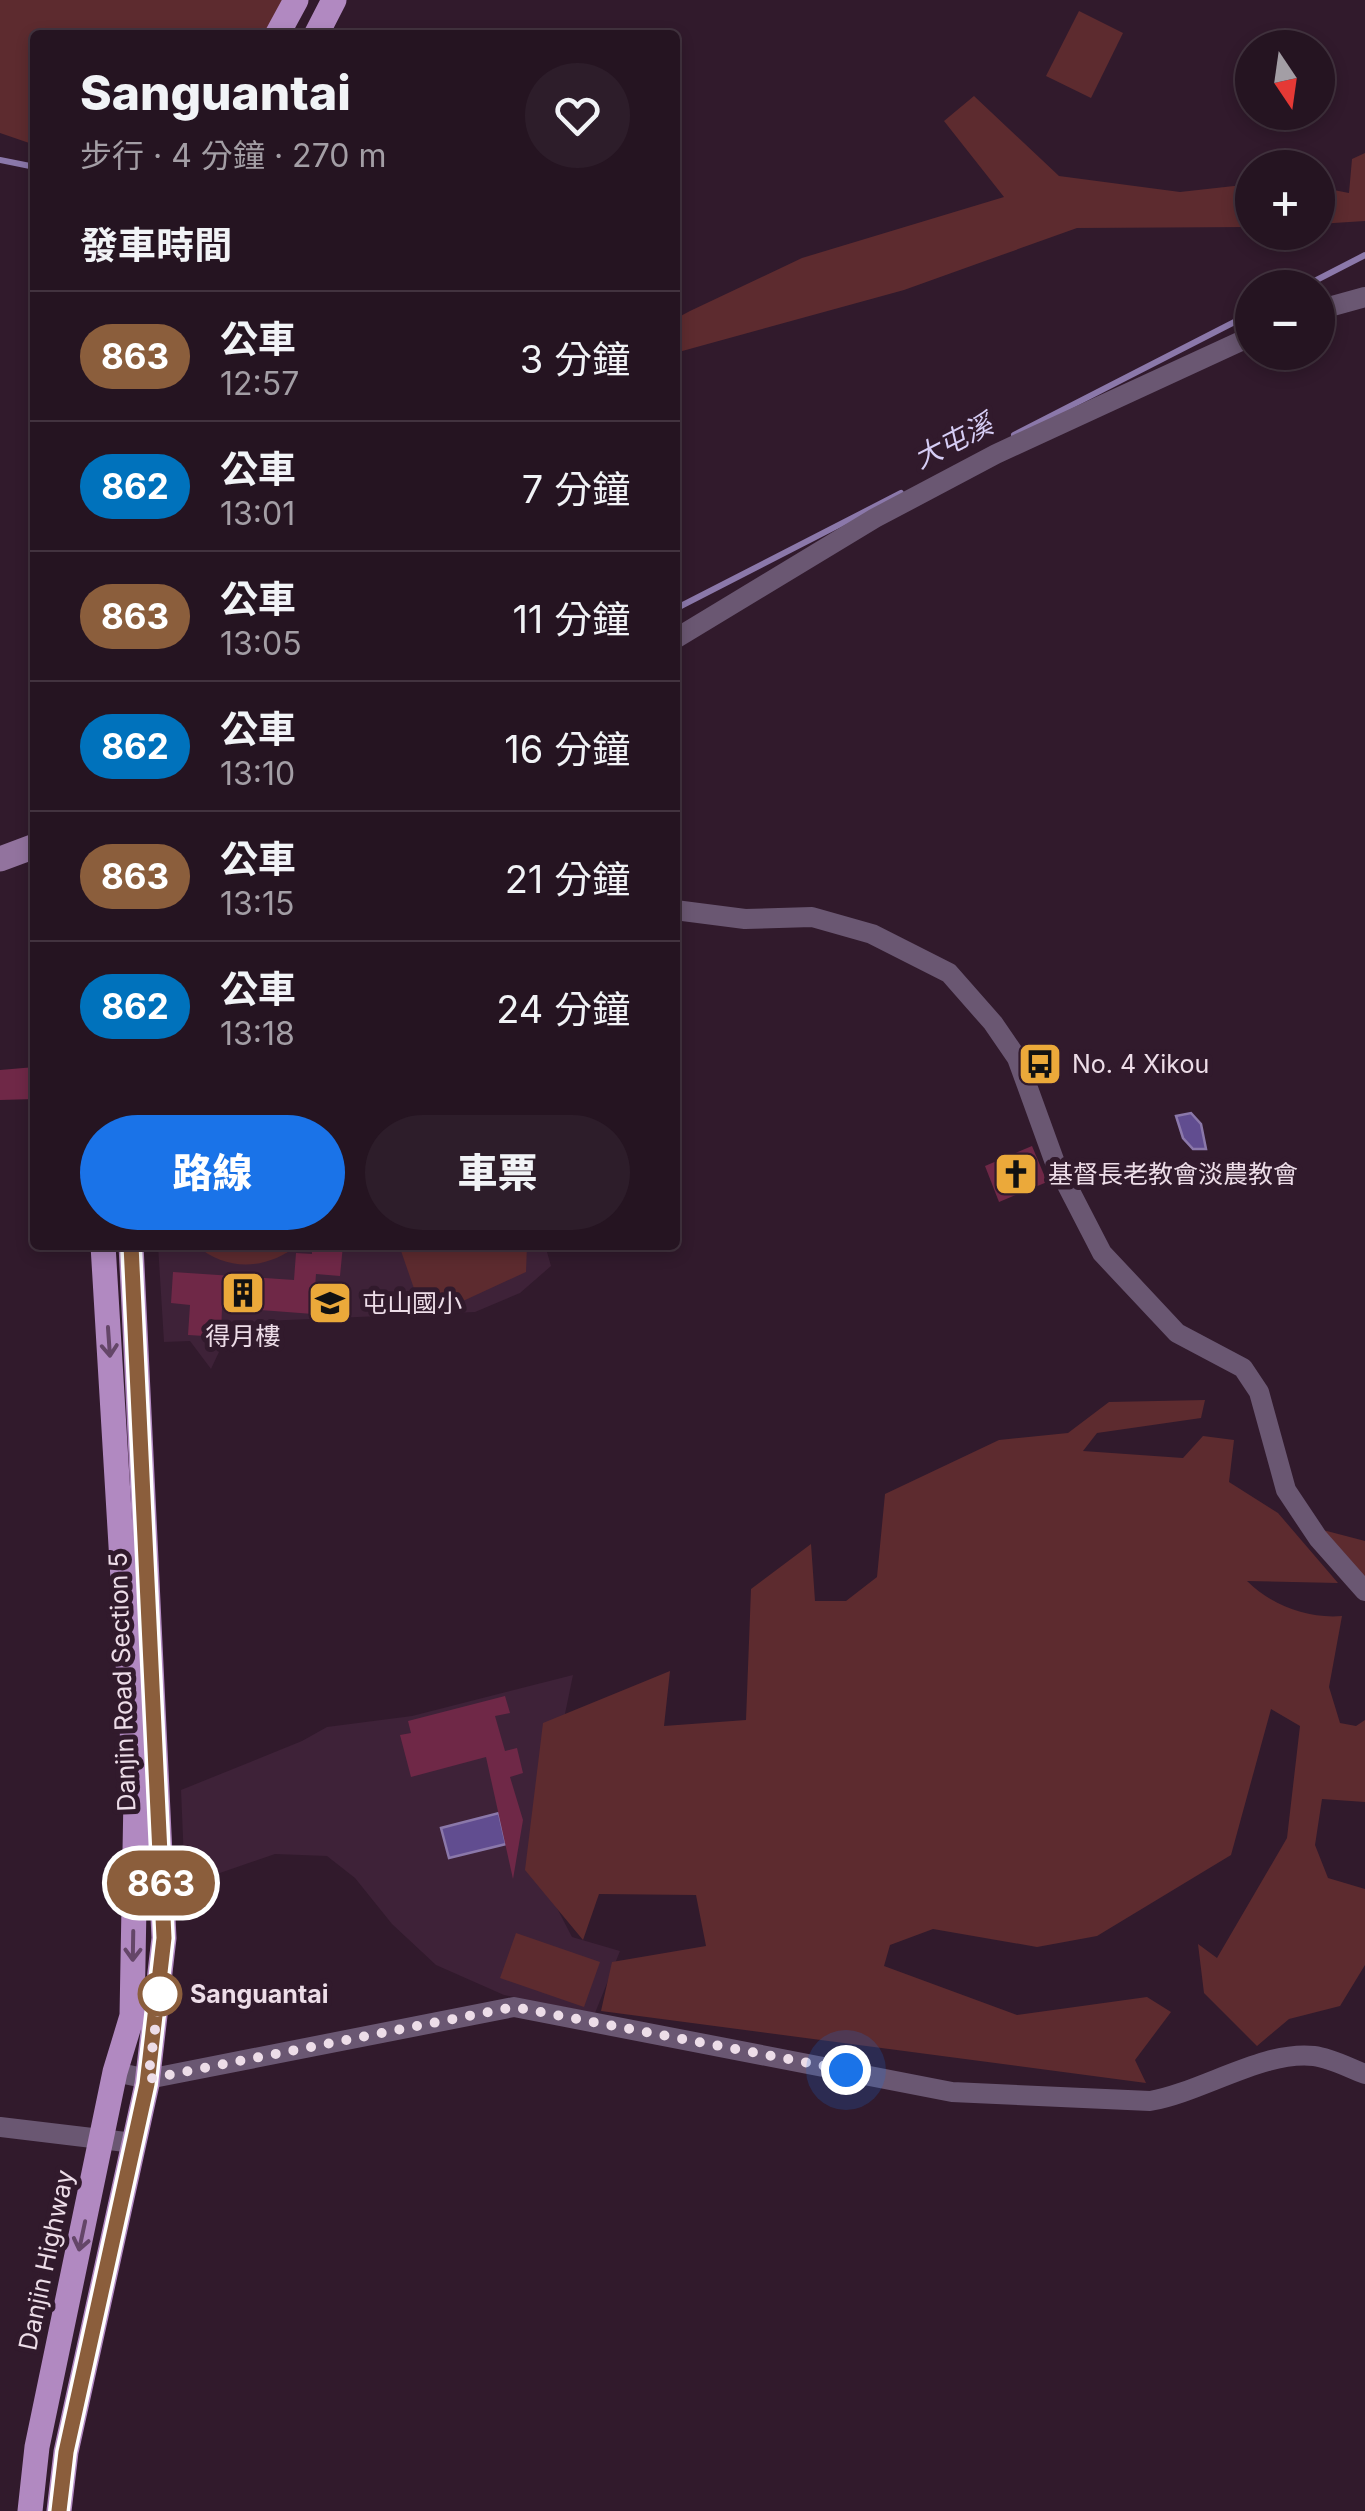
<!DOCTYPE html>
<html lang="zh-TW">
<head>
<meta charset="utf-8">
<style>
  :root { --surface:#251421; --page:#2d1d2a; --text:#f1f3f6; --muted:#a39ea5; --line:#42333f; --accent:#1a73e8 }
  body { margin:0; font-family:Inter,"Noto Sans TC",sans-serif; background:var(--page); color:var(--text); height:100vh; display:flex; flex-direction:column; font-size:38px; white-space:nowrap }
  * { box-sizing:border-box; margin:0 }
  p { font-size:32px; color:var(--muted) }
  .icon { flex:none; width:55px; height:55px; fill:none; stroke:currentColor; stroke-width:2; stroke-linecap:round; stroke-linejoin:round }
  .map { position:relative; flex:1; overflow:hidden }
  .side { position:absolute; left:30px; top:30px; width:650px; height:1220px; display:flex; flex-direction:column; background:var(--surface); border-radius:10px; box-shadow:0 5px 15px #0003,0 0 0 2px var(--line) }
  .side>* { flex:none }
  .badge { padding:0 20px; border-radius:32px; font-size:35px; line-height:65px }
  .needle { width:65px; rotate:167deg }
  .tools { position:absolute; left:1235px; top:30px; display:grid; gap:20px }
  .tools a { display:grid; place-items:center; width:100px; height:100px; border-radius:50%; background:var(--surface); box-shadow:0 5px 15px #0003,0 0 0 2px var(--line); font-size:50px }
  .you { position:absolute; width:50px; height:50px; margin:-25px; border:8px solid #fff; border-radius:50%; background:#1a73e8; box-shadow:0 0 0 15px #1a73e833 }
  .map>.badge { position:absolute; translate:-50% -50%; box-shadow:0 0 0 5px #fff }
  h2 { padding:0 50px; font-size:38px; line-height:90px }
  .round { display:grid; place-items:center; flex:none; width:105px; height:105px; border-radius:52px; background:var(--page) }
  .summary { display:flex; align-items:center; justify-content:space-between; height:170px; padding:0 50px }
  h1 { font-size:48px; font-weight:800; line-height:75px }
  .button { display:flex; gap:20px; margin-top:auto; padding:20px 50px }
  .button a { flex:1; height:115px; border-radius:60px; background:var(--accent); color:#fff; font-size:40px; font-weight:800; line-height:115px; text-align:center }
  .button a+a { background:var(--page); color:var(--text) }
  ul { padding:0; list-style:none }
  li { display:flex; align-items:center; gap:30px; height:130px; padding:0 50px; border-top:2px solid var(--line) }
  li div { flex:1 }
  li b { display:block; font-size:38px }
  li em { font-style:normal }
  li .badge { min-width:110px; font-weight:700; text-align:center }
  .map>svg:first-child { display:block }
  .built { fill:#3e2238 }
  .green { fill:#5d2b2f }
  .water { fill:#614d90; stroke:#8b78aa; stroke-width:2.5 }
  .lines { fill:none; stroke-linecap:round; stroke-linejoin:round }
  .stream { stroke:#8b78aa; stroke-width:6 }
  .building { fill:#6f2847 }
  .street { stroke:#6a5772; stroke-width:20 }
  .secondary { stroke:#92739e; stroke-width:25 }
  .primary { stroke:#b189c1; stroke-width:25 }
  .oneway { stroke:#644668 }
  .line-casing { stroke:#fff; stroke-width:22 }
  .line { stroke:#8b5e3c; stroke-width:15 }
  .walk { stroke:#eddde8; stroke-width:10; stroke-dasharray:0 18 }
  .stop-dot { fill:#fff; stroke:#8b5e3c; stroke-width:5 }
  .labels { text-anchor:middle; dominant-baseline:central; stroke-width:10; stroke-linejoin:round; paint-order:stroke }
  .poi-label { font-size:25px; fill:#eddde8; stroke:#311a2c; text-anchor:start }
  .street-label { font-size:25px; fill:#eddde8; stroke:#311a2c }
  .stop-label { font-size:25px; font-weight:bold; fill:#eddde8; stroke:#311a2c; text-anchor:start }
  .water-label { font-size:28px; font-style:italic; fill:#d6cdf5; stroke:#311a2c }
</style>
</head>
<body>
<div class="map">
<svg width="1365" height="2511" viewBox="0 0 1365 2511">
  <rect width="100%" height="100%" fill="#311a2c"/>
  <g class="built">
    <path d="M158,1245H545L551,1266L520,1293L475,1312L264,1321L226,1337L211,1369L190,1341L164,1342Z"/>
    <path d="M573,1675L534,1864L572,1937L620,1951L595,2013L504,1995L436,1965L392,1924L355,1878L327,1856L275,1854L185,1885L181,1790L302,1741L327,1727L412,1716Z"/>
  </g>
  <g class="green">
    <path d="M0,0H291L276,35H35V145L0,133Z"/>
    <path d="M1079,11L1123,33L1091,98L1046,76Z"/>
    <path d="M974,96L1059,176L1180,192L1252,184V227L1077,228L904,290L675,353V319L690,311L802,258L1004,197L944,121Z"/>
    <path d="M1365,153V221L1318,224V187L1349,193L1352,159Z"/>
    <path d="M196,1245H298C266,1270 227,1272 196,1245Z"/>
    <path d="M399,1245H527L526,1272L463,1301L418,1300Z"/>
    <path d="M1205,1400L1201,1418L1097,1433L1083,1451L1183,1458L1203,1436L1234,1440L1229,1482L1278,1513L1338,1583L1247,1581C1271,1605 1308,1619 1342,1616L1329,1687L1340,1723L1356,1726L1365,1720V1802L1322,1799L1315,1845L1328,1878L1365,1889V1965L1340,2006L1289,2019L1257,2046L1204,1993L1198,1944L1217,1958L1287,1838L1300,1726L1271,1709L1231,1855L1097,1936L1037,1947L933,1929L890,1945L884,1966L1017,2015L1147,1997L1171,2012L1135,2060L1146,2083L601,2011L612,1962L706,1946L696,1895L599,1894L583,1940L525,1870L543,1723L670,1671L664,1726L746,1720L751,1589L811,1544L815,1601H846L877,1577L885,1494L999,1440L1068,1433L1109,1402Z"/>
    <path d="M1323,1530L1365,1541V1577Z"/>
    <path d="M516,1933L600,1962L584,2007L500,1978Z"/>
  </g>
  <g class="water">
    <path d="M1191,1113L1201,1124L1206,1149H1193L1183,1138L1176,1116Z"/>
    <path d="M499,1813L506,1844L449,1858L441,1828Z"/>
  </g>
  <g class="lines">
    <g class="stream">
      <path d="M0,160L35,167"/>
      <path d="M1301,288L1365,255"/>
      <path d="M1014,435L1252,313"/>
      <path d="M35,495L31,509L35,551"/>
      <path d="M675,609L901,493"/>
    </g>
  </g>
  <g class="building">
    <path d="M35,1067V1099L0,1100V1070Z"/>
    <path d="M1032,1146L1047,1182L999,1202L985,1166Z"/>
    <path d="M312,1245H343L340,1276L316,1274L313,1314L222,1307L221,1337L188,1335L190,1305L171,1303L173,1272L294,1280L296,1253L312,1254Z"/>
    <path d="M505,1696L510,1713L495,1716L505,1751L517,1748L523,1773L510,1777L523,1820L513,1879L486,1757L411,1777L400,1735L411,1733L408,1721Z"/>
  </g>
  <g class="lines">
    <g class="street">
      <path d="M1318,310L1365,297"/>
      <path d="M675,639L875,518L996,454L1252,336"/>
      <path d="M675,910L745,919L812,917L872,934L949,973L993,1023L1017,1058L1054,1160L1102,1253L1177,1333L1243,1368L1259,1392L1286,1490L1318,1538L1365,1591"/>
      <path d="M115,2072L148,2079L514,2007L952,2092L1150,2101C1202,2092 1264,2050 1314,2056C1331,2058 1349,2068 1365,2074"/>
      <path d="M0,2127L134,2143"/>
    </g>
    <path class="secondary" d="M0,859L35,846"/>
    <g class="primary">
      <path d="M277,35L296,0"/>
      <path d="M316,35L334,0"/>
      <path d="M30,2511L37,2447L115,2072L132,2016L136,1796L103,1245"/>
      <path d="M59,2511L66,2452L147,2084L164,1938L131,1245"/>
    </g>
  </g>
  <defs><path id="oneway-shaft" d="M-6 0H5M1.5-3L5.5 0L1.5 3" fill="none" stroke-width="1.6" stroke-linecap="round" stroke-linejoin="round" transform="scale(2.5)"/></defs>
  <g class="oneway">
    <use href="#oneway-shaft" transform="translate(109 1342) rotate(86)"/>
    <use href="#oneway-shaft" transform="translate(133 1946) rotate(91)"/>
    <use href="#oneway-shaft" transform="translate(82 2236) rotate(102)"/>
  </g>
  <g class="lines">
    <defs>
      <path id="line" d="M59,2511L66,2452L147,2084L164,1938L131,1245"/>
    </defs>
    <use href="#line" class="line-casing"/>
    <use href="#line" class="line"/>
    <path class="walk" d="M160,1994L148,2079L514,2007L846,2070"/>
  </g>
  <defs>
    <symbol id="bus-square" viewBox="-11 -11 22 22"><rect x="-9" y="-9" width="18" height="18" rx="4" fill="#eba93a" stroke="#311a2c"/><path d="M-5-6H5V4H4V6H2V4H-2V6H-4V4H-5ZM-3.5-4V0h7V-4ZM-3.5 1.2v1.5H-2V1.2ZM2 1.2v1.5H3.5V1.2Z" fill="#111"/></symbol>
    <symbol id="church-square" viewBox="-11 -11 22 22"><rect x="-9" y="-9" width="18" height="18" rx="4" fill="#eba93a" stroke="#311a2c"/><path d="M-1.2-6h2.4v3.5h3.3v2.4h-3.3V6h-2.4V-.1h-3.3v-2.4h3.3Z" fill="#111"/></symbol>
    <symbol id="building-square" viewBox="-11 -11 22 22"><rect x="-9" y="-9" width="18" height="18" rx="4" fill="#eba93a" stroke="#311a2c"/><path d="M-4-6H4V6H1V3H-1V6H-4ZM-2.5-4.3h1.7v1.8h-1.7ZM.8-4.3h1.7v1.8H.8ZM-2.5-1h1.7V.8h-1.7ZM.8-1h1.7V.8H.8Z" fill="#111"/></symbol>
    <symbol id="school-square" viewBox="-11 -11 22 22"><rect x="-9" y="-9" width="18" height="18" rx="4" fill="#eba93a" stroke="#311a2c"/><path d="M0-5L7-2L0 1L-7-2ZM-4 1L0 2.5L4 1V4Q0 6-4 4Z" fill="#111"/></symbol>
  </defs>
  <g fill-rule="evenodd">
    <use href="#bus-square" x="1015" y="1039" width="50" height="50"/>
    <use href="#church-square" x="991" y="1149" width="50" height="50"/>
    <use href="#building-square" x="218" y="1268" width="50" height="50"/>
    <use href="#school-square" x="305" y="1278" width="50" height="50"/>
  </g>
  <circle class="stop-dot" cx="160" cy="1994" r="20"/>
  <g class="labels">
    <g class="poi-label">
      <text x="1072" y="1064">No. 4 Xikou</text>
      <text x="1048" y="1174">基督長老教會淡農教會</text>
      <text x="362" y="1303">屯山國小</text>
      <text x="243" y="1336" text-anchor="middle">得月樓</text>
    </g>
    <g class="street-label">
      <text transform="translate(122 1682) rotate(-92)">Danjin Road Section 5</text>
      <text transform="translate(46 2260) rotate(-78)">Danjin Highway</text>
    </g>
    <g class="stop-label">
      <text x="190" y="1994">Sanguantai</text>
    </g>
    <g class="water-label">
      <text transform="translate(953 441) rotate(-27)">大屯溪</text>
    </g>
  </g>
</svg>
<div class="tools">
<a><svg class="needle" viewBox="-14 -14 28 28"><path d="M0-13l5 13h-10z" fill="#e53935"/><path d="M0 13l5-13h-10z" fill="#a39ea5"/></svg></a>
<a>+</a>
<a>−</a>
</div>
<div class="you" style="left:846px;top:2070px"></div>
<b class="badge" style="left:161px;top:1883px;background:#8b5e3c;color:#fff">863</b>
<section class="side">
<div class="summary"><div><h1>Sanguantai</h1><p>步行 · 4 分鐘 · 270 m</p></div><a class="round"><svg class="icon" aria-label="heart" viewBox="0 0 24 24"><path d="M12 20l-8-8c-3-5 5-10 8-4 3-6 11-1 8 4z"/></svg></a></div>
<h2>發車時間</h2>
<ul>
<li><span class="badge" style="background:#8b5e3c;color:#fff">863</span><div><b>公車</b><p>12:57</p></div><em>3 分鐘</em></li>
<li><span class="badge" style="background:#0072bc;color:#fff">862</span><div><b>公車</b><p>13:01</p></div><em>7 分鐘</em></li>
<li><span class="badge" style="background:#8b5e3c;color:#fff">863</span><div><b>公車</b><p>13:05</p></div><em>11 分鐘</em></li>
<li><span class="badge" style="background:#0072bc;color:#fff">862</span><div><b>公車</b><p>13:10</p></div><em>16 分鐘</em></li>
<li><span class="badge" style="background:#8b5e3c;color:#fff">863</span><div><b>公車</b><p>13:15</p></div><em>21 分鐘</em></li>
<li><span class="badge" style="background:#0072bc;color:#fff">862</span><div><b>公車</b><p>13:18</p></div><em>24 分鐘</em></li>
</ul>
<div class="button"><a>路線</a><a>車票</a></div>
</section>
</div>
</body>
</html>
